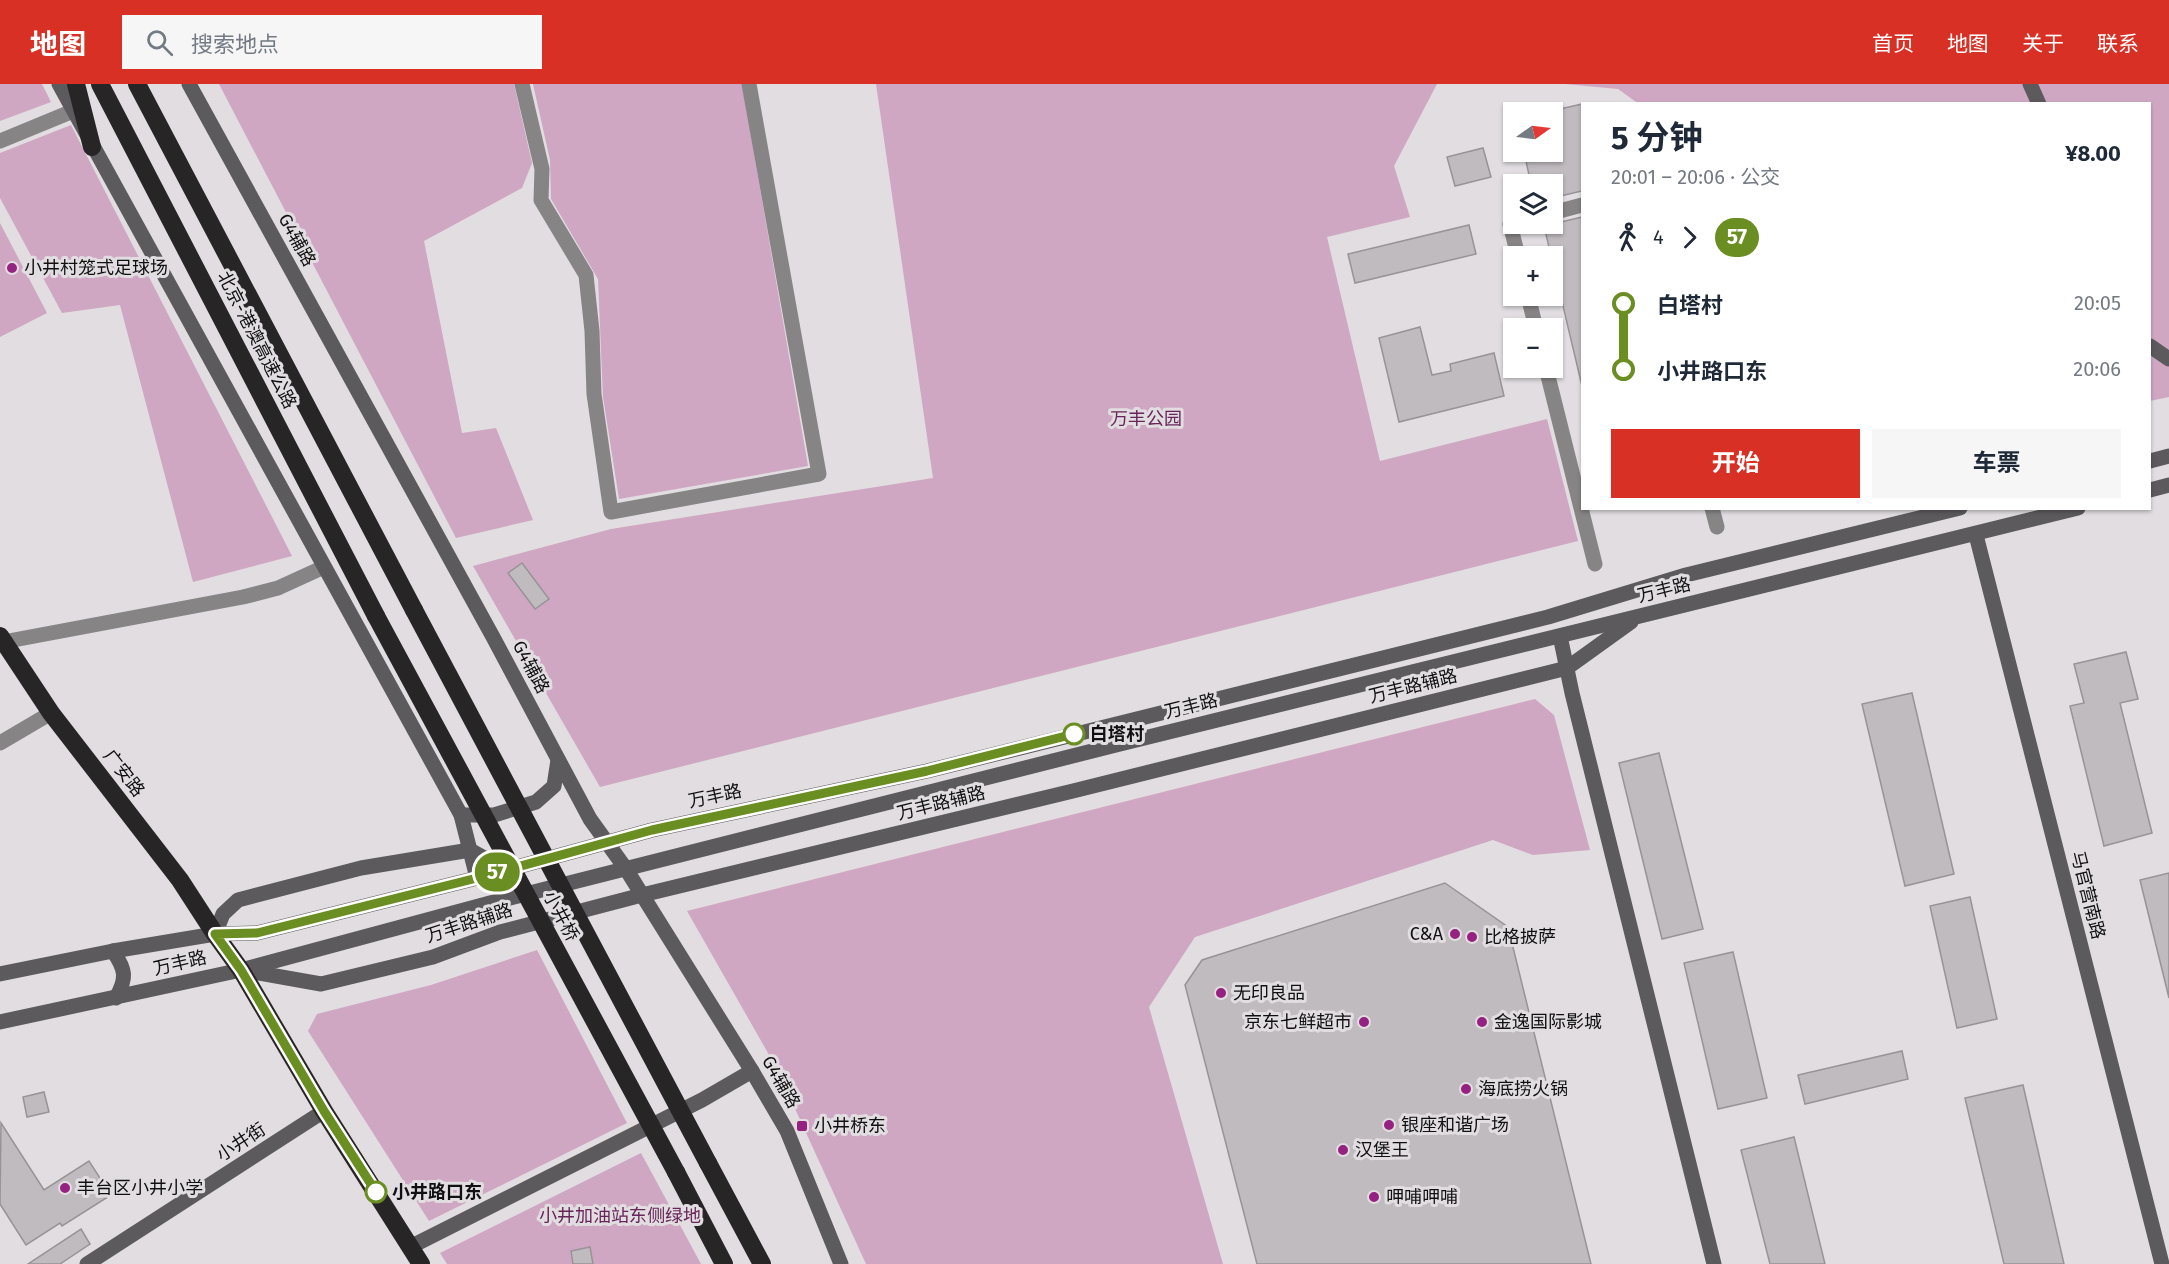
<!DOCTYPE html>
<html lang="zh">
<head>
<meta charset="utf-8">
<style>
  :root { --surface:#fff; --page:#f6f6f7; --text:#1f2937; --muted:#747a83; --accent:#d93025 }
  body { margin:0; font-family:"Fira Sans","Noto Sans SC",sans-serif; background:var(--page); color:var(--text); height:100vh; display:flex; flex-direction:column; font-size:22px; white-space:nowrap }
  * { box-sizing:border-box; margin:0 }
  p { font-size:20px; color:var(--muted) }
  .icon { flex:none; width:33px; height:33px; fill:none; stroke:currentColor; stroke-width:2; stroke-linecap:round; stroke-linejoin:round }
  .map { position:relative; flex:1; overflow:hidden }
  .details { position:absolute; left:1581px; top:18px; width:570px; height:408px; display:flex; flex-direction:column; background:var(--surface); border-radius:0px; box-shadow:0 2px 4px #0004 }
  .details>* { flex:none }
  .badge { padding:0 12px; border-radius:20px; font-size:21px; line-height:39px }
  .needle { width:39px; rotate:76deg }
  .fabs { position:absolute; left:1503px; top:18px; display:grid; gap:12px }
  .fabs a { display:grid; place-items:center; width:60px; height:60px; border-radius:0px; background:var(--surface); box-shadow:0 2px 4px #0004; font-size:30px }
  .map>.badge { position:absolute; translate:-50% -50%; box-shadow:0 0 0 3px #fff }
  .legs { display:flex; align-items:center; gap:9px; height:66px; padding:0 30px; font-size:20px }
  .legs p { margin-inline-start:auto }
  .overview { display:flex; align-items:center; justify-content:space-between; height:102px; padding:0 30px }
  h1 { font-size:33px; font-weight:700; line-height:45px }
  .action { display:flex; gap:12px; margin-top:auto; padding:12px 30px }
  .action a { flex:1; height:69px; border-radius:0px; background:var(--accent); color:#fff; font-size:24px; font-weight:700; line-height:69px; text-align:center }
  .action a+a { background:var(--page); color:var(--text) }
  ul { padding:0 30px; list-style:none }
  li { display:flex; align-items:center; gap:21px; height:66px; font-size:22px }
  li i { display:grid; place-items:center; width:9px; height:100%; margin:0 8px; background:currentColor }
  li i::after { content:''; width:15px; height:15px; margin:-8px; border:4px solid; border-radius:50%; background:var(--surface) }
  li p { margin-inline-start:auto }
  li:first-child i { background:linear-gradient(#0000 50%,currentColor 0) }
  li:last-child i { background:linear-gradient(currentColor 50%,#0000 0) }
  header { display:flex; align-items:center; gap:36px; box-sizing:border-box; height:84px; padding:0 30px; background:var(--accent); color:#fff }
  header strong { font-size:28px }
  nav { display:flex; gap:33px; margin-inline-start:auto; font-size:21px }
  .search { width:420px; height:54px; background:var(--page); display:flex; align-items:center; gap:15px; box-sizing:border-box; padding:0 21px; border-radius:0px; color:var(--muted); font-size:22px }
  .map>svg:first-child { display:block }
  .green { fill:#cfa7c3 }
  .building { fill:#c0bbbe; stroke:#979396; stroke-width:1.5 }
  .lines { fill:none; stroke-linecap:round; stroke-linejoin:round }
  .street { stroke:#868485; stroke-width:15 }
  .secondary { stroke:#5c5a5c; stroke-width:15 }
  .highway { stroke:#282527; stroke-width:18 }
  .highway-bridge { stroke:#282527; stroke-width:18 }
  .line-1-casing { stroke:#fff; stroke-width:14 }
  .line-1 { stroke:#6b8e23; stroke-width:9 }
  .poi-dot { fill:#952280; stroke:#e1dde0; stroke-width:2 }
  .stop-1-dot { fill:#fff; stroke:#6b8e23; stroke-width:3 }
  .labels { text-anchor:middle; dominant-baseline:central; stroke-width:6; stroke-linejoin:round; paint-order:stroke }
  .street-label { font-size:18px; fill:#111011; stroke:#e1dde0 }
  .poi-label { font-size:18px; fill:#111011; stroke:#e1dde0; text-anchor:start }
  .park-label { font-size:18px; fill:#672559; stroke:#e1dde0 }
  .stop-label { font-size:18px; font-weight:bold; fill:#111011; stroke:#e1dde0; text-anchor:start }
</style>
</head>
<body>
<header>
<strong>地图</strong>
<div class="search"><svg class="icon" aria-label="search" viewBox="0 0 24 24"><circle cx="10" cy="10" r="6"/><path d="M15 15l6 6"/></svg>搜索地点</div>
<nav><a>首页</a><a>地图</a><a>关于</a><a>联系</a></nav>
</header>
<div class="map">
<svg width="2169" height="1180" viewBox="0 0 2169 1180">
  <rect width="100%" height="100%" fill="#e1dde0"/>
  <g class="green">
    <path d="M0,0H42L51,18L0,37Z"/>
    <path d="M219,0H514L532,79L522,104L424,157L462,349L496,344L533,436L456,454Z"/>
    <path d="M533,0H742L808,382L619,415L603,313L598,195L551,115L550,76Z"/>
    <path d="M876,0H1437L1394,82L1410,133L1327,153L1380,377L1547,335L1578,457L600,703L473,482L611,445L933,394Z"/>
    <path d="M1565,0H2169V313L2150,317V20H1639L1618,5Z"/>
    <path d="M71,41L292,472L193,498L120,221L62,229L0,114V69Z"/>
    <path d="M0,139L47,229L0,253Z"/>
    <path d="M1535,615L1554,631L1590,766L1533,771L1493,756L1195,853L1149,923L1223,1180H866L776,983L687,827Z"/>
    <path d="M537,866L627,1039L429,1137L308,947L317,930L431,901Z"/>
    <path d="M641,1069L701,1180H447L440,1169Z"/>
  </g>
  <g class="building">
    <path d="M1582,20V107L1552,114V100H1531L1524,68H1552V28H1547Z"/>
    <path d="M1483,64L1491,93L1455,102L1447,73Z"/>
    <path d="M1582,133V302L1544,142Z"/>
    <path d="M1469,141L1476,170L1355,199L1348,170Z"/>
    <path d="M1420,243L1432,291L1451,287L1450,280L1494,269L1504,312L1399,338L1379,254Z"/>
    <path d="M522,479L549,515L535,525L508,489Z"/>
    <path d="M2126,568L2138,615L2120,619L2152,749L2104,762L2070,622L2084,619L2074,580Z"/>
    <path d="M1912,609L1954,790L1905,802L1862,620Z"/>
    <path d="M1659,669L1703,845L1662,855L1619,679Z"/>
    <path d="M2169,789V914L2140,796Z"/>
    <path d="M1445,799L1508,843L1591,1180H1257L1185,901L1202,876Z"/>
    <path d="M1970,813L1997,935L1957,944L1930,822Z"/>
    <path d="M1733,868L1767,1014L1718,1025L1684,879Z"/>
    <path d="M1902,967L1908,995L1805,1020L1798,991Z"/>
    <path d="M2023,1001L2064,1180H2004L1965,1014Z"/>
    <path d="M44,1008L49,1028L27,1033L23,1013Z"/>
    <path d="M1,1039L44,1106L89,1077L111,1111L62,1142L60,1139L26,1161L0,1120Z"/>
    <path d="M1794,1053L1825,1180H1770L1741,1066Z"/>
    <path d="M81,1145L90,1160L60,1180H28Z"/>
    <path d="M590,1163L593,1180H573L571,1167Z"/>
  </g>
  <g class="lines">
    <g class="street">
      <path d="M522,0L542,85L541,116L586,191L592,247L594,310L611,428L819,390L749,0"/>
      <path d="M0,57L73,27"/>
      <path d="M1552,129L1582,121"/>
      <path d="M1514,139L1510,140L1518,172"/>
      <path d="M1528,212L1536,244"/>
      <path d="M1546,284L1595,480"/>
      <path d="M1712,424L1717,443"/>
      <path d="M3,558L243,513L278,504L324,483"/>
      <path d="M0,659L51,629"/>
    </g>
    <g class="secondary">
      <path d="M59,0L461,731L477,794"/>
      <path d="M189,0L493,553L590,735L626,785L752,987L787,1047L841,1180"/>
      <path d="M2030,0L2039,20"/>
      <path d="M2150,262L2169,275"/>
      <path d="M2150,377L2169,372"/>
      <path d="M2150,406L2169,401"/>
      <path d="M1976,451L2162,1180"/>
      <path d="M1560,552L1572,609L1714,1180"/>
      <path d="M461,731H494L536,718L554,702L558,676"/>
      <path d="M215,850L223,830L238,816L361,784L470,766L506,786"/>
      <path d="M113,867C126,886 127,894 116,914"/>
      <path d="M247,887L321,900L433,873L500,848L642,811L1073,707L1567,584L1631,538"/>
      <path d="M0,890L113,867L215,850L257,849L477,794L652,746L927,687L1548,533L1686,491L1960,424"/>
      <path d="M0,938L241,886L490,819L1116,661L2078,424"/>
      <path d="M410,1163L702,1016L752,987"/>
      <path d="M87,1180L324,1027"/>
    </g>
    <g class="highway">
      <path d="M76,0L92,63"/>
      <path d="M100,0L376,532"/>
      <path d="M137,0L414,526"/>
      <path d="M0,552L51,629L180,796L215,850L241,886L324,1027L421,1180"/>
      <path d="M708,1079L762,1180"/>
      <path d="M676,1088L724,1180"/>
    </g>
    <g class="highway-bridge">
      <path d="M414,526L708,1079"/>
      <path d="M376,532L676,1088"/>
    </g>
  </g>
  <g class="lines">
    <defs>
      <path id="line-1" d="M376,1108L324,1027L241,886L215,850L257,849L477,794L652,746L927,687L1074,650"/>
    </defs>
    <use href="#line-1" class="line-1-casing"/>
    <use href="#line-1" class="line-1"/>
  </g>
  <g class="poi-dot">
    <circle cx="12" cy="184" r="6"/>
    <circle cx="1455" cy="850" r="6"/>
    <circle cx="1472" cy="853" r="6"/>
    <circle cx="1221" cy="909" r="6"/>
    <circle cx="1364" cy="938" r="6"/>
    <circle cx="1482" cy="938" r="6"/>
    <circle cx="1466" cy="1005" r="6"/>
    <circle cx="1389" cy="1041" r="6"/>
    <rect x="796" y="1036" width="12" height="12" rx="3"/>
    <circle cx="1343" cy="1066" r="6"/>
    <circle cx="65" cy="1104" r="6"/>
    <circle cx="1374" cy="1113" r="6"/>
  </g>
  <g class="stop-1-dot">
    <circle cx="1074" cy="650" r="10"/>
    <circle cx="376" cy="1108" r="10"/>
  </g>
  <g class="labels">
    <g class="street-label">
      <text transform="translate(297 156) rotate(61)">G4辅路</text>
      <text transform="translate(257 256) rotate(63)">北京-港澳高速公路</text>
      <text transform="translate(1664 506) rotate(-14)">万丰路</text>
      <text transform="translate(531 583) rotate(62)">G4辅路</text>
      <text transform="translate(1413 602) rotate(-14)">万丰路辅路</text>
      <text transform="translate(1191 622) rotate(-14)">万丰路</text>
      <text transform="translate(124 689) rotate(52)">广安路</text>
      <text transform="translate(715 712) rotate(-12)">万丰路</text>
      <text transform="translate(941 719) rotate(-14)">万丰路辅路</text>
      <text transform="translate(2088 811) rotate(76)">马官营南路</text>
      <text transform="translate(561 832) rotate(62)">小井桥</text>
      <text transform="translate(469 839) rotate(-18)">万丰路辅路</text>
      <text transform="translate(180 879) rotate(-13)">万丰路</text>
      <text transform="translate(781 998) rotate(60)">G4辅路</text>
      <text transform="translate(241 1058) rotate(-33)">小井街</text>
    </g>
    <g class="poi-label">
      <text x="24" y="184">小井村笼式足球场</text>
      <text x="1443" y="850" text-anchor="end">C&amp;A</text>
      <text x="1484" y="853">比格披萨</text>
      <text x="1233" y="909">无印良品</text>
      <text x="1352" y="938" text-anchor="end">京东七鲜超市</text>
      <text x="1494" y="938">金逸国际影城</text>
      <text x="1478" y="1005">海底捞火锅</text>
      <text x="1401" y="1041">银座和谐广场</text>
      <text x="814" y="1042">小井桥东</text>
      <text x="1355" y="1066">汉堡王</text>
      <text x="77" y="1104">丰台区小井小学</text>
      <text x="1386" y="1113">呷哺呷哺</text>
    </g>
    <g class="park-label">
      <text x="1146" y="335">万丰公园</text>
      <text x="620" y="1132">小井加油站东侧绿地</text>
    </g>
    <g class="stop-label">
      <text x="1090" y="650">白塔村</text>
      <text x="392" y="1108">小井路口东</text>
    </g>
  </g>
</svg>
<div class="fabs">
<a><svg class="needle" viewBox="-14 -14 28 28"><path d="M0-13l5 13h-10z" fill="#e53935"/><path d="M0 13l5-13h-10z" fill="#747a83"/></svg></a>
<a><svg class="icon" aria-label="layers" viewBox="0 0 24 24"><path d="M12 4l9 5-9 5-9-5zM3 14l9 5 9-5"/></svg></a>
<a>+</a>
<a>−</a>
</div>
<b class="badge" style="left:497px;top:788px;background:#6b8e23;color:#fff">57</b>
<section class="details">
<div class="overview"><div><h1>5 分钟</h1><p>20:01 – 20:06 · 公交</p></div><b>¥8.00</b></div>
<div class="legs"><svg class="icon" aria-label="walk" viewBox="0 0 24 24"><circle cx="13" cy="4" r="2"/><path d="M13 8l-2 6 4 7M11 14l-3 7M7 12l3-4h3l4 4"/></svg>4<svg class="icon" aria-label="forward" viewBox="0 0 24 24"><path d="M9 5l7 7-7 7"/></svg><b class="badge" style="background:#6b8e23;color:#fff">57</b></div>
<ul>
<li><i style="color:#6b8e23"></i><b>白塔村</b><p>20:05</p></li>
<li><i style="color:#6b8e23"></i><b>小井路口东</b><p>20:06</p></li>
</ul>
<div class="action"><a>开始</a><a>车票</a></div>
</section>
</div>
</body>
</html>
